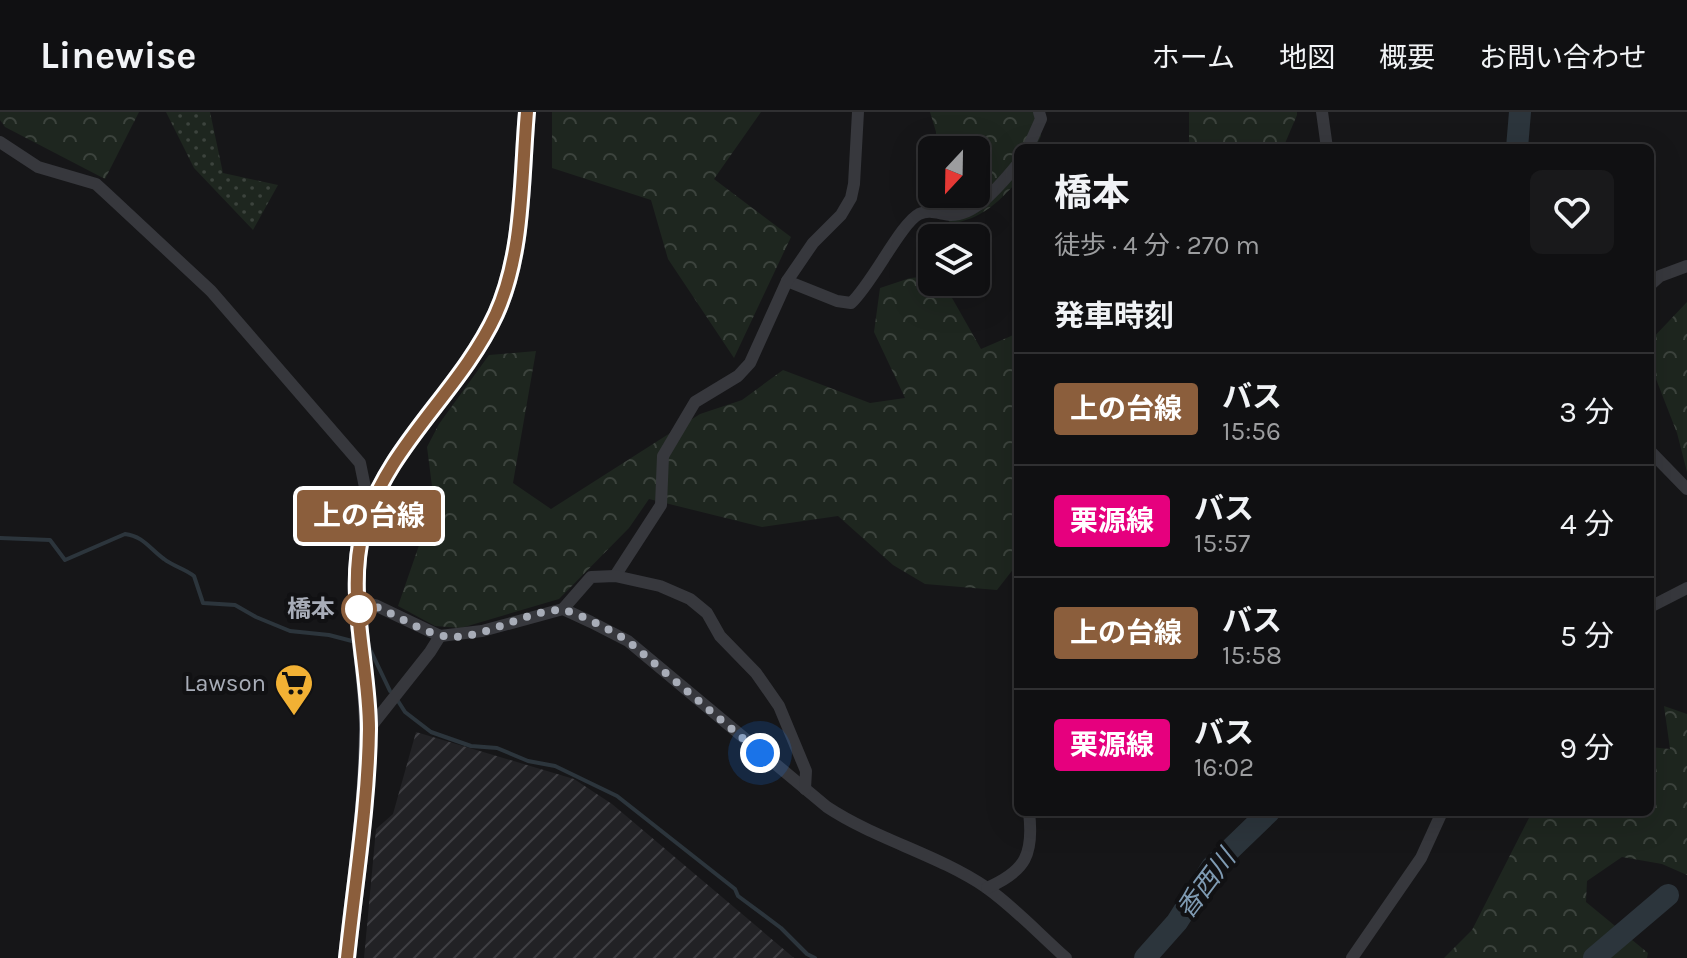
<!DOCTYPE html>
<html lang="ja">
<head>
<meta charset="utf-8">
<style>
  :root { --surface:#101012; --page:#19191b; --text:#f1f3f6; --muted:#9c9d9f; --line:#303032 }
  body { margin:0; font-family:Karla,"Noto Sans JP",sans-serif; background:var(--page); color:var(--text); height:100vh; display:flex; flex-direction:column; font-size:30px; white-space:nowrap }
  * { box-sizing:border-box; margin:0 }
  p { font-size:26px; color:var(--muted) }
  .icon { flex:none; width:44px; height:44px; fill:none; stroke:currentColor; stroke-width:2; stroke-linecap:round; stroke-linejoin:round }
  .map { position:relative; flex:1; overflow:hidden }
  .details { position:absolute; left:1014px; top:32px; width:640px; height:672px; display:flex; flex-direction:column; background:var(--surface); border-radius:12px; box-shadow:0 8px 32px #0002,0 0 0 2px var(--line) }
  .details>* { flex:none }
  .badge { padding:0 16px; border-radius:6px; font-size:28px; line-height:52px }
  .needle { width:52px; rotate:202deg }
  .buttons { position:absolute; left:918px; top:24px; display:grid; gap:16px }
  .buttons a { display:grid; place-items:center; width:72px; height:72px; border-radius:12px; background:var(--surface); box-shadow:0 8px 32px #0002,0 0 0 2px var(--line); font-size:40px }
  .you { position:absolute; width:40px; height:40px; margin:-20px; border:6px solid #fff; border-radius:50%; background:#1a73e8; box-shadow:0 0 0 12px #1a73e833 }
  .map>.badge { position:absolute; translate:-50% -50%; box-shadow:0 0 0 4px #fff }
  h2 { padding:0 40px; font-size:30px; line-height:72px }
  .round { display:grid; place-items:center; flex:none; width:84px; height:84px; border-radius:12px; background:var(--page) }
  .overview { display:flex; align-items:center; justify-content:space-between; height:136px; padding:0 40px }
  h1 { font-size:38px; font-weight:700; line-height:60px }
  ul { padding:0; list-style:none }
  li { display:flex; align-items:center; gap:24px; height:112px; padding:0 40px; border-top:2px solid var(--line) }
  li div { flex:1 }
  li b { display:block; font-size:30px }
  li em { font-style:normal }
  li .badge { min-width:88px; font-weight:700; text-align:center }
  header { display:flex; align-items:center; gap:48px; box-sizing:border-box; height:112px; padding:0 40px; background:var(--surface); border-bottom:2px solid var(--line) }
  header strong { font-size:38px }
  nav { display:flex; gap:44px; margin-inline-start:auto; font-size:28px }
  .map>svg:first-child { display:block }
  .industrial { fill:url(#industrial-furrows) }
  .grass { fill:url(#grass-dots) }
  .forest { fill:url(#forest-crowns) }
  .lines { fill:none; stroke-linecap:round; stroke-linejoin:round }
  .stream { stroke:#2c353c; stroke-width:4 }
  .river { stroke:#2c353c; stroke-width:22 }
  .street { stroke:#37383d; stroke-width:12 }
  .primary { stroke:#53555c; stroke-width:18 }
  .line-casing { stroke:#fff; stroke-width:18 }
  .line { stroke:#8b5e3c; stroke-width:12 }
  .walk { stroke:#a8adb8; stroke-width:8; stroke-dasharray:0 14.4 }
  .stop-dot { fill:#fff; stroke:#8b5e3c; stroke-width:4 }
  .labels { text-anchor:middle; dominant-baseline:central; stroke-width:8; stroke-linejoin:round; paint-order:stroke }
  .stop-label { font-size:24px; font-weight:bold; fill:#a8adb8; stroke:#111113; text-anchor:end }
  .poi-label { font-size:24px; fill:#a8adb8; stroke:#111113; text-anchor:end }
  .water-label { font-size:26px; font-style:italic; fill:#7f9bb3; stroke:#111113 }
</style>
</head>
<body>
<header>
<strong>Linewise</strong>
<nav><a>ホーム</a><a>地図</a><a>概要</a><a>お問い合わせ</a></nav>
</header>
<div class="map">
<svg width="1687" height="846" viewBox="0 0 1687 846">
  <defs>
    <pattern id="industrial-furrows" width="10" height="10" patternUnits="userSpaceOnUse" patternTransform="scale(2)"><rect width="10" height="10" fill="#222225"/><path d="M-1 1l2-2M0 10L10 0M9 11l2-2" fill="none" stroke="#3f3f43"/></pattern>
    <pattern id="grass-dots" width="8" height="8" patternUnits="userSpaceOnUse" patternTransform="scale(2)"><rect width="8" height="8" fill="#1e261f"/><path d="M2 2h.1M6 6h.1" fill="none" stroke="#3c433d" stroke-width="1.8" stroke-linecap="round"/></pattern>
    <pattern id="forest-crowns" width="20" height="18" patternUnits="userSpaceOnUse" patternTransform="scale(2)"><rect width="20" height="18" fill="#1e261f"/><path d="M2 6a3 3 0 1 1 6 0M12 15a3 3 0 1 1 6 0" fill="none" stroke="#3c433d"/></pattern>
  </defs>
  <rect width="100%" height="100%" fill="#161618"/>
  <path class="industrial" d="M416,620L574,667L612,692L794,846H364L376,717L393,702Z"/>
  <path class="grass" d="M166,0H210L223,61L278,73L253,118L194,56Z"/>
  <g class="forest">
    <path d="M0,0H139L105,67L5,15L0,8Z"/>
    <path d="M552,0H761L714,67L791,125L734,246L668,147L651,88L552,56Z"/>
    <path d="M930,0H1040L1041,24L1035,36H1018V69C995,93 983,106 950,112L940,82H976V38H936V20Z"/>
    <path d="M1189,0H1297V3L1283,36H1189Z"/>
    <path d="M932,164V170H943L981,237L1018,221V451L997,478L925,472L893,453L838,404L762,415L649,387L629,416L559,487L461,516L435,514L398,494L434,390L427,335L439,312L489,243L536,239L513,371L551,397L700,302L742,288L783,258L870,291L905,286L874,220L880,176L910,166Z"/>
    <path d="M1687,190V360L1677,321L1656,267L1650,229Z"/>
    <path d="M1664,594L1687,602V763L1662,752L1622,745L1587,769L1586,790L1648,841L1647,846H1444L1472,818L1532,700H1650V635L1670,637Z"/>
  </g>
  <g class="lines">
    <g class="stream">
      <path d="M0,426L50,428L65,448L125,422C143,424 150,437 164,447C173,454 185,457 194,464L203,491L235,493L256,505L290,519L329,523L352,529"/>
      <path d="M368,533L390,579"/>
      <path d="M398,589L405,600L431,620L471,634L497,636L528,649L555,654L617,684L735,777L738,784L781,816L807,842L815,846"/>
    </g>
    <g class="river">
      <path d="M1517,36L1520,0"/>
      <path d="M1145,846L1177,810L1212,755L1269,700"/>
      <path d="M1594,846L1668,783"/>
    </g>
    <g class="street">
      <path d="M1322,0L1327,36"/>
      <path d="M0,30L38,55L96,72L108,83L211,179L360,351L367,385L373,395"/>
      <path d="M1028,36L1041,7L1039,0"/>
      <path d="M787,169L837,189L851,191C872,172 901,111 919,102C930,97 939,102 950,103C977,104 1002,70 1018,52"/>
      <path d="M1650,173L1660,164L1687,154"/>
      <path d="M1650,339L1687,377"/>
      <path d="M615,464L661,393L663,344L695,290L738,264L750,251L787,169L813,131L841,103L851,86L854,72L858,0"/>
      <path d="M358,489L375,493L440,524L482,519L563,497L591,510L628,529L827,695C877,728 937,742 987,776C1015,796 1040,823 1066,846"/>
      <path d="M1650,495L1687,476"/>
      <path d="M563,497L591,465L615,464L660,474L690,487L707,501L720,524L756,561L779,594L806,659L805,677"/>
      <path d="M369,617L430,540L440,524"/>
      <path d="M987,776C1026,759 1034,742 1029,700"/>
      <path d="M1352,846L1421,746L1442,700"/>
    </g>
    <path class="primary" d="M347,846C355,770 368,693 368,617C369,552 346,482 363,418C386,334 460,280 496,202C524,141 521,67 527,0"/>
  </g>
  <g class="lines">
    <defs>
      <path id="line" d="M347,846C355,770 368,693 369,617C369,552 346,483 363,418C386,334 460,280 496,202C524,140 521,67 527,0"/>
    </defs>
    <use href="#line" class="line-casing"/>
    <use href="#line" class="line"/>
    <path class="walk" d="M359,497L358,489C388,496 412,516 439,523C477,533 523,498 561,498C574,498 616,521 628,529L760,641"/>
  </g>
  <defs>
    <symbol id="supermarket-pin" viewBox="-11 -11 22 30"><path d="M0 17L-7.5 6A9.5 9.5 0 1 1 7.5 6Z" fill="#f2b134" stroke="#111113"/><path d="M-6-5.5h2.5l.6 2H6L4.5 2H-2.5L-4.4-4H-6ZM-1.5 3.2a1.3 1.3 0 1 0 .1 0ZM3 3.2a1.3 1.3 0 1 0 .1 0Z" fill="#111"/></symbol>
  </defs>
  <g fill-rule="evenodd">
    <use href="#supermarket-pin" x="272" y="549" width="44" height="60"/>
  </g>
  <circle class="stop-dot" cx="359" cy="497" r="16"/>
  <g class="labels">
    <g class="stop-label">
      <text x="335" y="497">橋本</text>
    </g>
    <g class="poi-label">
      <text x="266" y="571">Lawson</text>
    </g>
    <g class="water-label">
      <text transform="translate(1206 772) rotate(-53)">香西川</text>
    </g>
  </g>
</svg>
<div class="buttons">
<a><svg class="needle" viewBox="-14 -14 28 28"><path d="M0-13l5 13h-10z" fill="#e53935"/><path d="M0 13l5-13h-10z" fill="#9c9d9f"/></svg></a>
<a><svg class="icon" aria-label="layers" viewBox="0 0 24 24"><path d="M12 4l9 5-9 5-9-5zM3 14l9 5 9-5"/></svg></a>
</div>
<div class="you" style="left:760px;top:641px"></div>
<b class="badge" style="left:369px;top:404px;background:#8b5e3c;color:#fff">上の台線</b>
<section class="details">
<div class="overview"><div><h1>橋本</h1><p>徒歩 · 4 分 · 270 m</p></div><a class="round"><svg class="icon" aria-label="heart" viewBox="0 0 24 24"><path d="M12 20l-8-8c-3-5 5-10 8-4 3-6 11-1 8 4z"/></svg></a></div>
<h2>発車時刻</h2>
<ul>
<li><span class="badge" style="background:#8b5e3c;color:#fff">上の台線</span><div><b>バス</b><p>15:56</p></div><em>3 分</em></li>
<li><span class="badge" style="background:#e6007e;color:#fff">栗源線</span><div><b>バス</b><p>15:57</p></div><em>4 分</em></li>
<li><span class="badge" style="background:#8b5e3c;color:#fff">上の台線</span><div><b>バス</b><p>15:58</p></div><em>5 分</em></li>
<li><span class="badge" style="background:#e6007e;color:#fff">栗源線</span><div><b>バス</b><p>16:02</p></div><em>9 分</em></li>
</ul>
</section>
</div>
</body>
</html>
